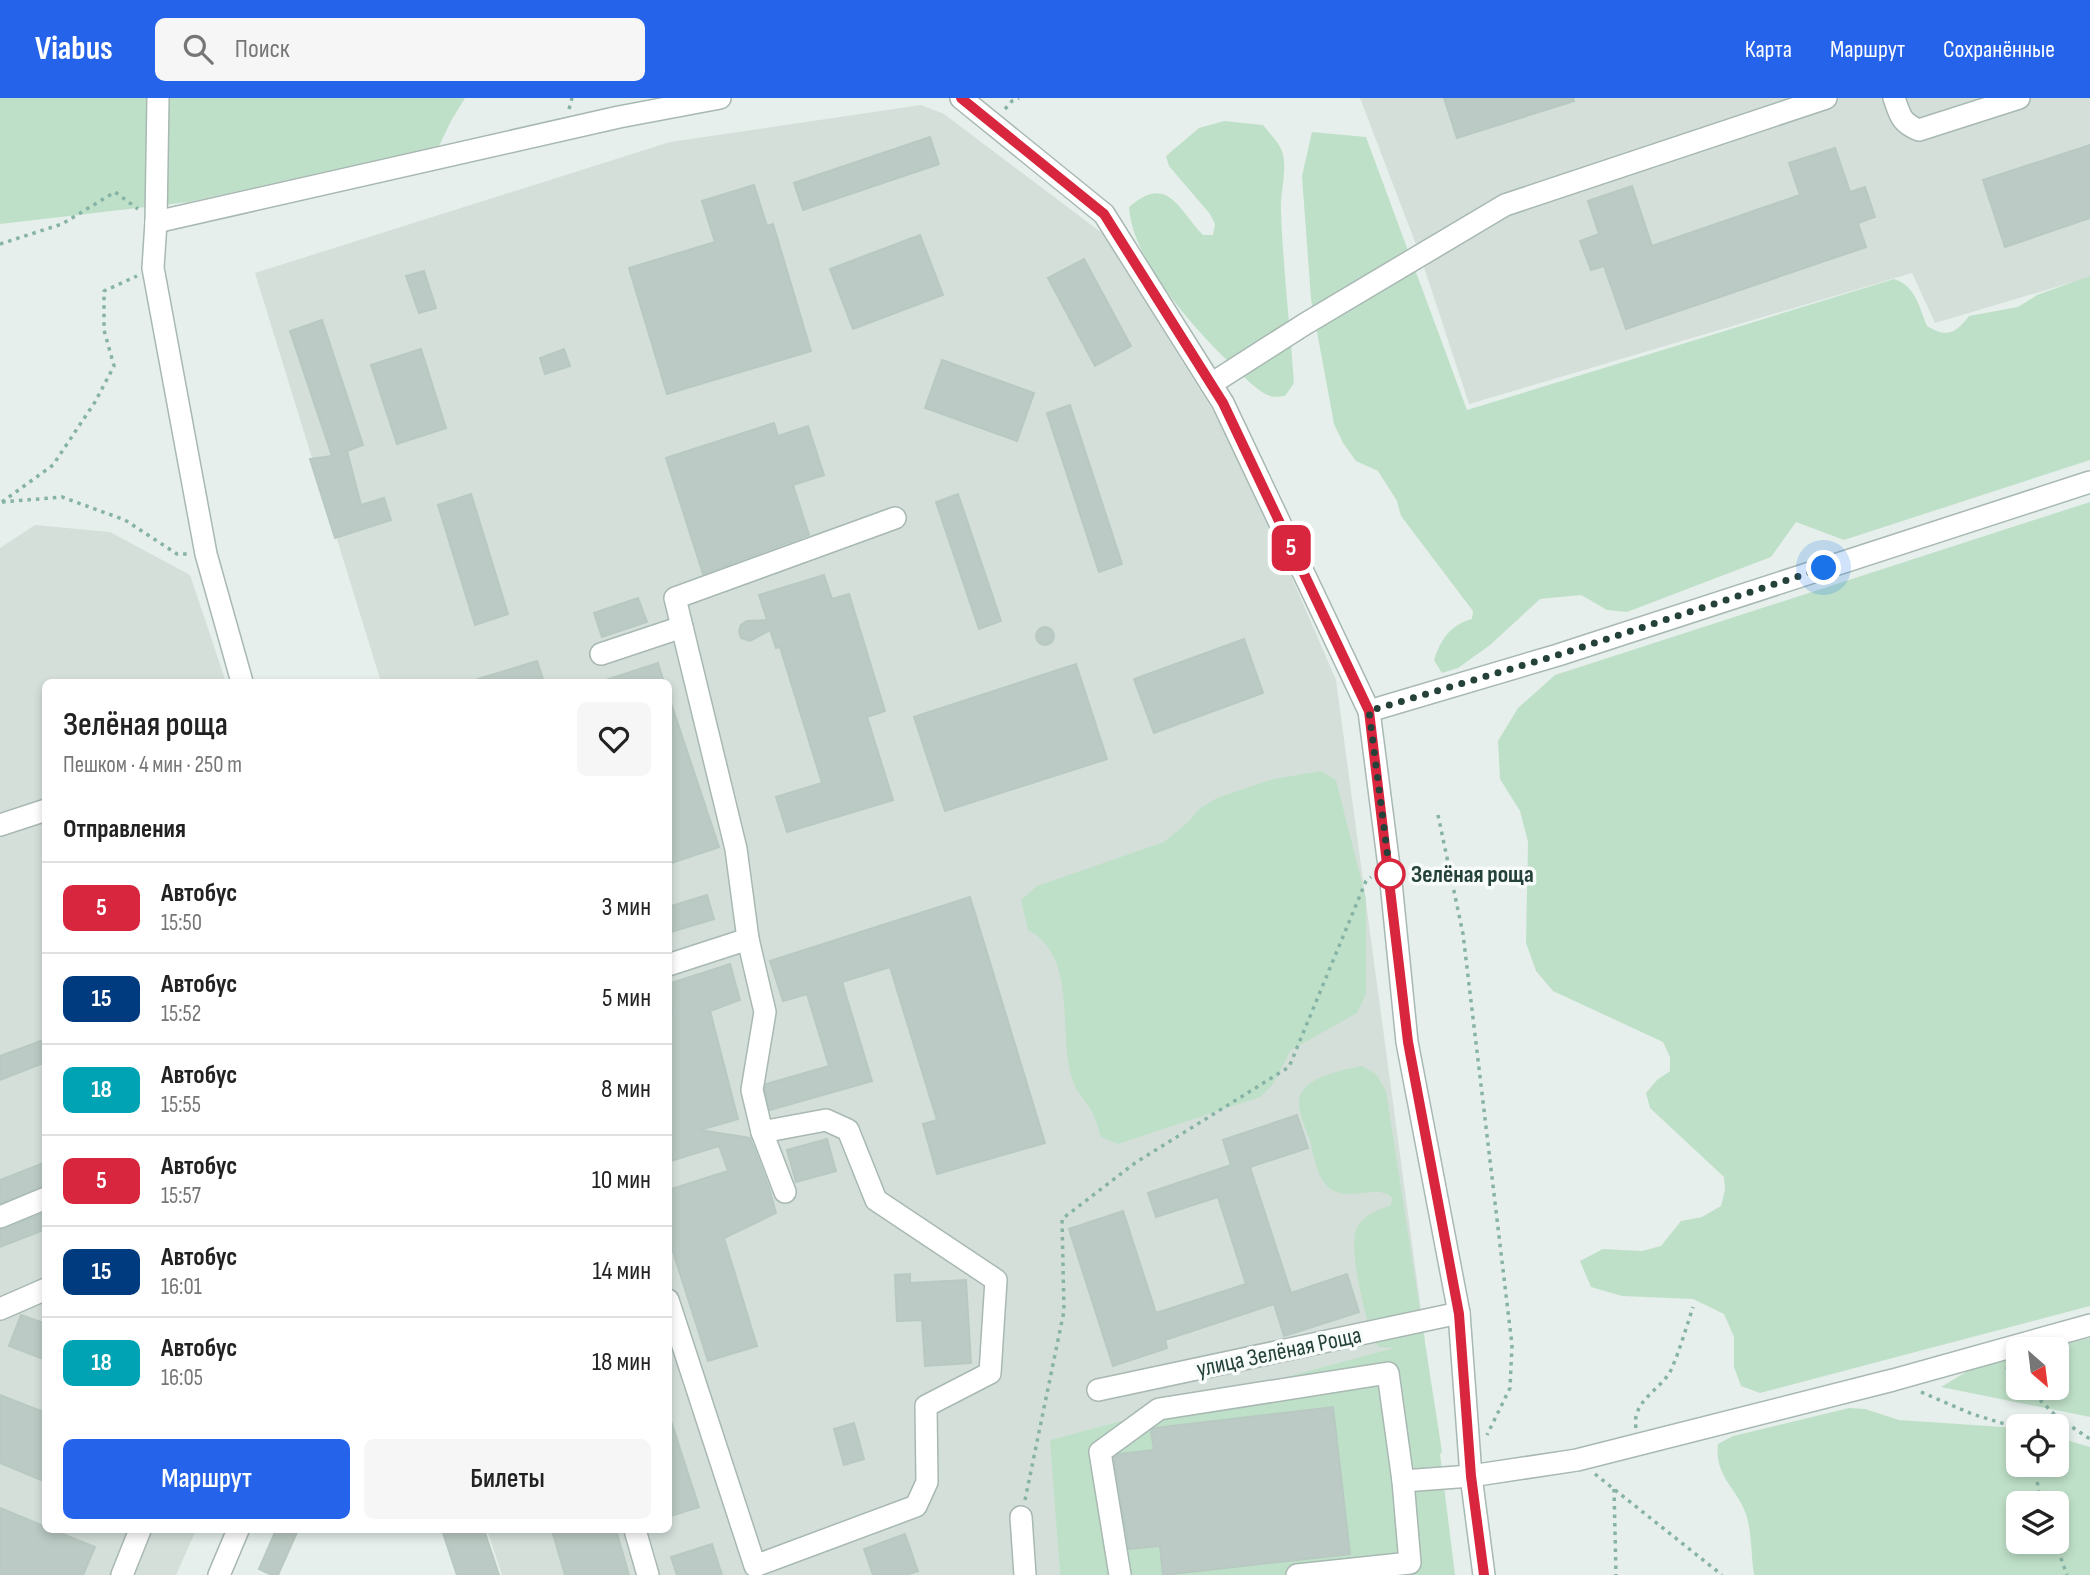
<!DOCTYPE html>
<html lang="ru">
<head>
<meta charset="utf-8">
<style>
  :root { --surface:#fff; --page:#f6f6f6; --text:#222; --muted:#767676; --line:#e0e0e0; --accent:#2563eb }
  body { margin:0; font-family:"Sofia Sans Condensed",sans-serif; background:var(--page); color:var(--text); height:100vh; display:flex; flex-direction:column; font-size:26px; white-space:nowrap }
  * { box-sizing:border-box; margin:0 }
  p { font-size:23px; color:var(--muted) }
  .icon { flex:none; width:38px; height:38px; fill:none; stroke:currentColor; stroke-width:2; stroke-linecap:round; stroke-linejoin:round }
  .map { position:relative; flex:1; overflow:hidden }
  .sheet { position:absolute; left:42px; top:581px; width:630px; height:854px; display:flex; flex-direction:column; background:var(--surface); border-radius:10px; box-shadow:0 4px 10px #0003 }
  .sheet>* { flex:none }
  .badge { padding:0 14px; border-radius:10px; font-size:24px; line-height:46px }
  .needle { width:46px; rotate:152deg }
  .tools { position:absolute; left:2006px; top:1239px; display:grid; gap:14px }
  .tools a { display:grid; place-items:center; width:63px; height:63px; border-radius:10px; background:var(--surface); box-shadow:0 4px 10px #0003; font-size:35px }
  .you { position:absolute; width:35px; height:35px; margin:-18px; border:5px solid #fff; border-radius:50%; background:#1a73e8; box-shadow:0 0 0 10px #1a73e833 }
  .map>.badge { position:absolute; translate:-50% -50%; box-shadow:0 0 0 4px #fff }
  h2 { padding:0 21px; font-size:26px; line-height:63px }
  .round { display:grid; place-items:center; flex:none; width:74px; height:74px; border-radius:10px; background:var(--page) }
  .head { display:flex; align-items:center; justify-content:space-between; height:119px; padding:0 21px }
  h1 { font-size:33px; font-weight:600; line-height:52px }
  .button { display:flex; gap:14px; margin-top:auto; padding:14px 21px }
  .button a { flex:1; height:80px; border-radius:10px; background:var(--accent); color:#fff; font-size:28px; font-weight:600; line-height:80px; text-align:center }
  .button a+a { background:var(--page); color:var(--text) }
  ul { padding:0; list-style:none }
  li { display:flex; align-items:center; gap:21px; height:91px; padding:0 21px; border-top:2px solid var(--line) }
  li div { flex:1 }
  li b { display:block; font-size:26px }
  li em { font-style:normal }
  li .badge { min-width:77px; font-weight:700; text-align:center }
  header { display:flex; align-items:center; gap:42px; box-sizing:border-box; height:98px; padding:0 35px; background:var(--accent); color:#fff }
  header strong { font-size:33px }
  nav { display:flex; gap:38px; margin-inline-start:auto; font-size:24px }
  .search { width:490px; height:63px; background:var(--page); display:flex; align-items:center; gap:18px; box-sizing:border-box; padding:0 24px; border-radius:10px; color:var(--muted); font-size:26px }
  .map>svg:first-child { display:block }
  .built { fill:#d4dfda }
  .green { fill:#bfe0c8; fill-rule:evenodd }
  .building { fill:#bbcac4; stroke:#b8c9c2; stroke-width:2 }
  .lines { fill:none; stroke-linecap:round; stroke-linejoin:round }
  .minor-casing { stroke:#a8b8b2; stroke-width:24 }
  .path { stroke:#86b3a5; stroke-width:3.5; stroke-dasharray:3.5 5; stroke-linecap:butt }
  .minor { stroke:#fff; stroke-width:21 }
  .line-casing { stroke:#fff; stroke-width:16 }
  .line { stroke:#d7263d; stroke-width:10 }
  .walk { stroke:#24423a; stroke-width:7; stroke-dasharray:0 12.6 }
  .stop-dot { fill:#fff; stroke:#d7263d; stroke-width:3.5 }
  .labels { text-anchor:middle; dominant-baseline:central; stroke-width:7; stroke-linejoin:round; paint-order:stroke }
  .stop-label { font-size:24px; font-weight:bold; fill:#24423a; stroke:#f7fbf9; text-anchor:start }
  .street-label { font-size:24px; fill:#24423a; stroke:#f7fbf9 }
</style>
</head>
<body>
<header>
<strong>Viabus</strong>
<div class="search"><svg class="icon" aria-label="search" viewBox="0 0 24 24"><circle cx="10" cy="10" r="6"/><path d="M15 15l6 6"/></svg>Поиск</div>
<nav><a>Карта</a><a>Маршрут</a><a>Сохранённые</a></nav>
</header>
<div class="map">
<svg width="2090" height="1477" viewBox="0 0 2090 1477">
  <rect width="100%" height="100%" fill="#e6efeb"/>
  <g class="built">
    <path d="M1360,0H2090V179L1935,225L1912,175L1469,306L1420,157Z"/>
    <path d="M921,7L944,16L1102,135L1235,348L1336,582L1425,1242L1051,1342L1060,1477H502L487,1432H668V584H381L255,175L670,44Z"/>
    <path d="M35,427L110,434L190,477L226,584H46V1432H196L176,1477H0V450Z"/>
  </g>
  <g class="green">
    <path d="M0,0H465L451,23L439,48L189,104L0,126Z"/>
    <path d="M1224,23L1263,27C1269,35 1279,44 1282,53C1288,71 1280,94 1281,113C1283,170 1290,228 1294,285L1285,298C1281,298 1278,299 1274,299C1260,297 1245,279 1235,270C1197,234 1132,163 1129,109C1168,75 1178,111 1203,137H1213L1215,126L1210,116L1169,68L1166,58L1199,30Z"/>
    <path d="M1312,34L1366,39L1467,312L1894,181C1916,188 1919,209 1927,228C1947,240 1955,236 1969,218L2018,209L2037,197L2090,178V362L1844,442L1796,424L1771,459L1627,514L1607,512L1581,497L1540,501L1490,547L1458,570L1442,575L1434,562C1441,541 1450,527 1472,521L1473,513L1401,418L1397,403L1378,373L1356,363L1343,345L1334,326L1311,201L1302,78Z"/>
    <path d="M2090,404V1208L1760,1295L1741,1288L1734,1269V1239L1724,1216L1693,1201L1622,1198L1591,1189L1580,1163L1603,1151L1642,1153L1661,1148L1681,1123L1702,1119L1721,1108L1725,1092L1724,1079L1650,1010L1646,995L1657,982L1670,973V959L1663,944L1553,893L1536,873L1526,845L1528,744L1520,713L1500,681L1498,643L1518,610L1555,577Z"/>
    <path d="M1321,673L1336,682L1366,801V896L1357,915L1291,952L1273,986L1260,999L1118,1046L1101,1039C1098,1029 1095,1018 1089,1009C1084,1001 1077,994 1074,986C1055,938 1081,861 1028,832L1021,802L1037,788L1164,744L1187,725L1200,710L1217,700L1273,681Z"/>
    <path d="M1362,968L1376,976L1386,993L1442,1354L1440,1356L1455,1477H1060L1050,1342L1394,1250L1379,1249L1371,1239C1366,1215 1348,1153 1356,1132C1362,1117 1378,1112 1391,1107L1392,1100C1379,1084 1346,1107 1327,1088C1316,1077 1314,1057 1310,1043C1306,1031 1300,1019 1299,1007C1296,980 1342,972 1362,968Z"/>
    <path d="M2090,1240V1319L1941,1289L1976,1268L2018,1258V1290H2056V1251H2043Z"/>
    <path d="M1849,1310L1865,1311L1899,1322L2018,1330V1367H2056V1339L2090,1349V1477H1754C1751,1458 1752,1435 1746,1416C1737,1390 1714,1378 1718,1346L1733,1338ZM2018,1405H2056V1444H2018Z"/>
  </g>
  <g class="building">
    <path d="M1444,0H1573L1574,3L1457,40Z"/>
    <path d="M930,39L939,66L803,112L794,85Z"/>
    <path d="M2090,47V120L2005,149L1983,82Z"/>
    <path d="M1835,50L1850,94L1865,89L1875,119L1858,125L1866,149L1626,231L1604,168L1591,172L1580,143L1599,136L1588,103L1632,88L1652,148L1800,97L1789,65Z"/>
    <path d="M754,87L767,128L773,126L811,253L667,296L629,170L715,144L702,103Z"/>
    <path d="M920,137L943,197L853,231L830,171Z"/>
    <path d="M1084,161L1131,248L1095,268L1048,180Z"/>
    <path d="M424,173L436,210L419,215L406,178Z"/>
    <path d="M322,222L363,347L347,353L361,407L384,400L391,422L335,440L310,361L332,358L290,233Z"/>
    <path d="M421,251L446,330L397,346L371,267Z"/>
    <path d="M564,251L570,268L545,276L540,260Z"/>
    <path d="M942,262L1034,295L1017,343L925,310Z"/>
    <path d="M1070,307L1122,466L1099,474L1047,315Z"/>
    <path d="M774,325L778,338L808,328L824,377L793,387L809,437L703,476L666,360Z"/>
    <path d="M471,396L508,516L475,527L438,407Z"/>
    <path d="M958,396L1001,523L979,531L936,404Z"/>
    <path d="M824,477L832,501L849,496L885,613L867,619L893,702L787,734L776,699L822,685L780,549L776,550L770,532L750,543L741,540L739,533L741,527L747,523L767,522L759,497Z"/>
    <path d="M638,500L647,524L602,539L594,515Z"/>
    <circle cx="1045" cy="538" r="9"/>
    <path d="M1244,541L1263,595L1154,635L1134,581Z"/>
    <path d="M537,563L544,584H479L478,581Z"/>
    <path d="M658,565L664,584H606V582Z"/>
    <path d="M1076,566L1107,661L945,713L914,619Z"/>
    <path d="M668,605H671L719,749L668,766Z"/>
    <path d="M707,797L714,821L668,835V809Z"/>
    <path d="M970,799L1045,1045L937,1076L923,1026L937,1022L890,869L842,884L872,983L770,1012L765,992L766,986L829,968L807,896L783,903L770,863Z"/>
    <path d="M730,866L740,902L710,913L738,1021L700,1032L750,1040L769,1090L776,1115L724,1140L757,1248L708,1263L668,1138V1092L728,1073L719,1048L668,1064V914L673,913L668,899V886Z"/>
    <path d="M46,941V964L0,982V958Z"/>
    <path d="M1297,1017L1308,1050L1250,1069L1291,1195L1347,1176L1359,1214L1284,1238L1274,1206L1165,1242L1167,1250L1113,1268L1069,1131L1123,1113L1156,1215L1246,1186L1218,1099L1156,1119L1148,1095L1231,1067L1223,1042Z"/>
    <path d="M827,1041L836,1073L796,1084L787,1052Z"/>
    <path d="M46,1064V1087L0,1105V1082Z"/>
    <path d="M46,1114V1131L0,1149V1132Z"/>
    <path d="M910,1176V1185L966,1182L971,1265L925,1268L922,1222L897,1223L895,1177Z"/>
    <path d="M21,1217L46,1226V1262L9,1248Z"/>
    <path d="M0,1297L46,1315V1384L0,1365Z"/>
    <path d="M1333,1309L1350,1456L1163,1477L1160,1448L1129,1451L1114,1360L1119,1356L1154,1352L1151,1333L1155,1330Z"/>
    <path d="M671,1323L699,1409L668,1419V1324Z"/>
    <path d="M854,1325L864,1361L844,1367L834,1331Z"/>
    <path d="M0,1410L46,1429V1432H53L95,1449L83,1477H0Z"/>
    <path d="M276,1432H298L278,1477H272L259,1471Z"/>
    <path d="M442,1432H484L499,1477H457Z"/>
    <path d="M552,1432H616L629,1477H565Z"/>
    <path d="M905,1436L918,1473L906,1477H873L864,1451Z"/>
    <path d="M712,1446L722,1477H677L671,1459Z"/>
  </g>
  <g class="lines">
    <defs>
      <g id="minor">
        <path d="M158,0L156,124L153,170L206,456L242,584"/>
        <path d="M961,0L1104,116L1223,305L1369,613L1391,784L1407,944L1459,1215L1471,1378L1484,1477"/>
        <path d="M1894,0C1900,17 1901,25 1919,32L2019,0"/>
        <path d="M156,124L619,19L720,0"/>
        <path d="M1211,286L1305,226L1505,107L1826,0"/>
        <path d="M601,556L682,529"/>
        <path d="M1369,613L1558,557L2090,384"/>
        <path d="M0,727L46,712"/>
        <path d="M668,867L748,841"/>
        <path d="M785,1094L762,1034L752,992L765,914L748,841L736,751L675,500L895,420"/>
        <path d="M0,1119L46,1100"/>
        <path d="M668,1202L755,1468L916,1408L927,1384L926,1308L990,1275L996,1182L876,1102L848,1032L826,1022L762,1034"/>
        <path d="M0,1211L46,1191"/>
        <path d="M1098,1292L1459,1215"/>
        <path d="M1403,1383L1471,1378L1577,1362L1893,1282L2090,1227"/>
        <path d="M1021,1419L1025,1477"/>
        <path d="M635,1432L648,1477"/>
        <path d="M122,1477L140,1432"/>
        <path d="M219,1477L238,1432"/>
        <path d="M1120,1477L1100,1354L1159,1311L1388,1275L1403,1383L1410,1465L1297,1477"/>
      </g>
    </defs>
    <use href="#minor" class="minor-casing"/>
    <g class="path">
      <path d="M569,11L572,0"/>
      <path d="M1005,11L1012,3L1019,0"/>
      <path d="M0,146L62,126L115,94L138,111"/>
      <path d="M2,404L53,367L95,304L114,268L104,232V193L137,178"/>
      <path d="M2,404L62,399L125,422L177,456H187"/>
      <path d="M1438,717L1463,836L1512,1247L1510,1290L1487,1337"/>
      <path d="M2006,1269L2018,1279"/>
      <path d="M2028,1290L2057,1319L2090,1341"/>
      <path d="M1921,1294L1972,1316L2018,1330"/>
      <path d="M1636,1330C1631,1303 1661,1292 1671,1272C1680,1252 1686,1230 1693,1209"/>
      <path d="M2036,1367L2038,1392L2042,1405"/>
      <path d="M1595,1376L1722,1477"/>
      <path d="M1614,1391L1616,1477"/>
      <path d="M1025,1402L1064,1213L1062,1121L1135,1065L1289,969L1366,783L1371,779"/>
      <path d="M2055,1444L2067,1477"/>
    </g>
    <use href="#minor" class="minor"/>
  </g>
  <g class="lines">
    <defs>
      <path id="line" d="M961,0L1104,116L1223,305L1369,613L1408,944L1459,1216L1471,1378L1484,1477"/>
    </defs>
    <use href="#line" class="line-casing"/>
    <use href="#line" class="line"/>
    <path class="walk" d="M1390,776L1391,784L1369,613L1558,557L1824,470"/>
  </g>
  <circle class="stop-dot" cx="1390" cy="776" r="14"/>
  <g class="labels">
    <g class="stop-label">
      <text x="1411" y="776">Зелёная роща</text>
    </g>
    <g class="street-label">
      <text transform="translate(1279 1254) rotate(-12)">улица Зелёная Роща</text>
    </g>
  </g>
</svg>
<div class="tools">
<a><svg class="needle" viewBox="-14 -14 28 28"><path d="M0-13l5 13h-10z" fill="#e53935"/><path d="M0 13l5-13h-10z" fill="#767676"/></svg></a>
<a><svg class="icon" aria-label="locate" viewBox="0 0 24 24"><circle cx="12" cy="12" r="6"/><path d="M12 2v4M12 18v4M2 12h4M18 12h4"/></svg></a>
<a><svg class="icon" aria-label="layers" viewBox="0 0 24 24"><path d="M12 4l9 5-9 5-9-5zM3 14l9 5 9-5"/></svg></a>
</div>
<div class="you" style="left:1824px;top:470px"></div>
<b class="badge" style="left:1291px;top:450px;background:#d7263d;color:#fff">5</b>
<section class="sheet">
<div class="head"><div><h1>Зелёная роща</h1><p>Пешком · 4 мин · 250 m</p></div><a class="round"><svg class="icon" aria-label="heart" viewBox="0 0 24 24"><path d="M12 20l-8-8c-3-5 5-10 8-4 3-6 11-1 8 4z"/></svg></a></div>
<h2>Отправления</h2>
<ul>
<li><span class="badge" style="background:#d7263d;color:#fff">5</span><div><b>Автобус</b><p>15:50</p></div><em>3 мин</em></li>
<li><span class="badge" style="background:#003b80;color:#fff">15</span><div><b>Автобус</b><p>15:52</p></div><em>5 мин</em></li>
<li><span class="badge" style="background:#00a3b4;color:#fff">18</span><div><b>Автобус</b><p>15:55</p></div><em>8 мин</em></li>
<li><span class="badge" style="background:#d7263d;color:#fff">5</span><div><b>Автобус</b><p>15:57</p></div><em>10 мин</em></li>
<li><span class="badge" style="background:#003b80;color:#fff">15</span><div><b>Автобус</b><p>16:01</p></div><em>14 мин</em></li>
<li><span class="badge" style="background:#00a3b4;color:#fff">18</span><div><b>Автобус</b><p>16:05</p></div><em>18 мин</em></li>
</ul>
<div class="button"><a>Маршрут</a><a>Билеты</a></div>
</section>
</div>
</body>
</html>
